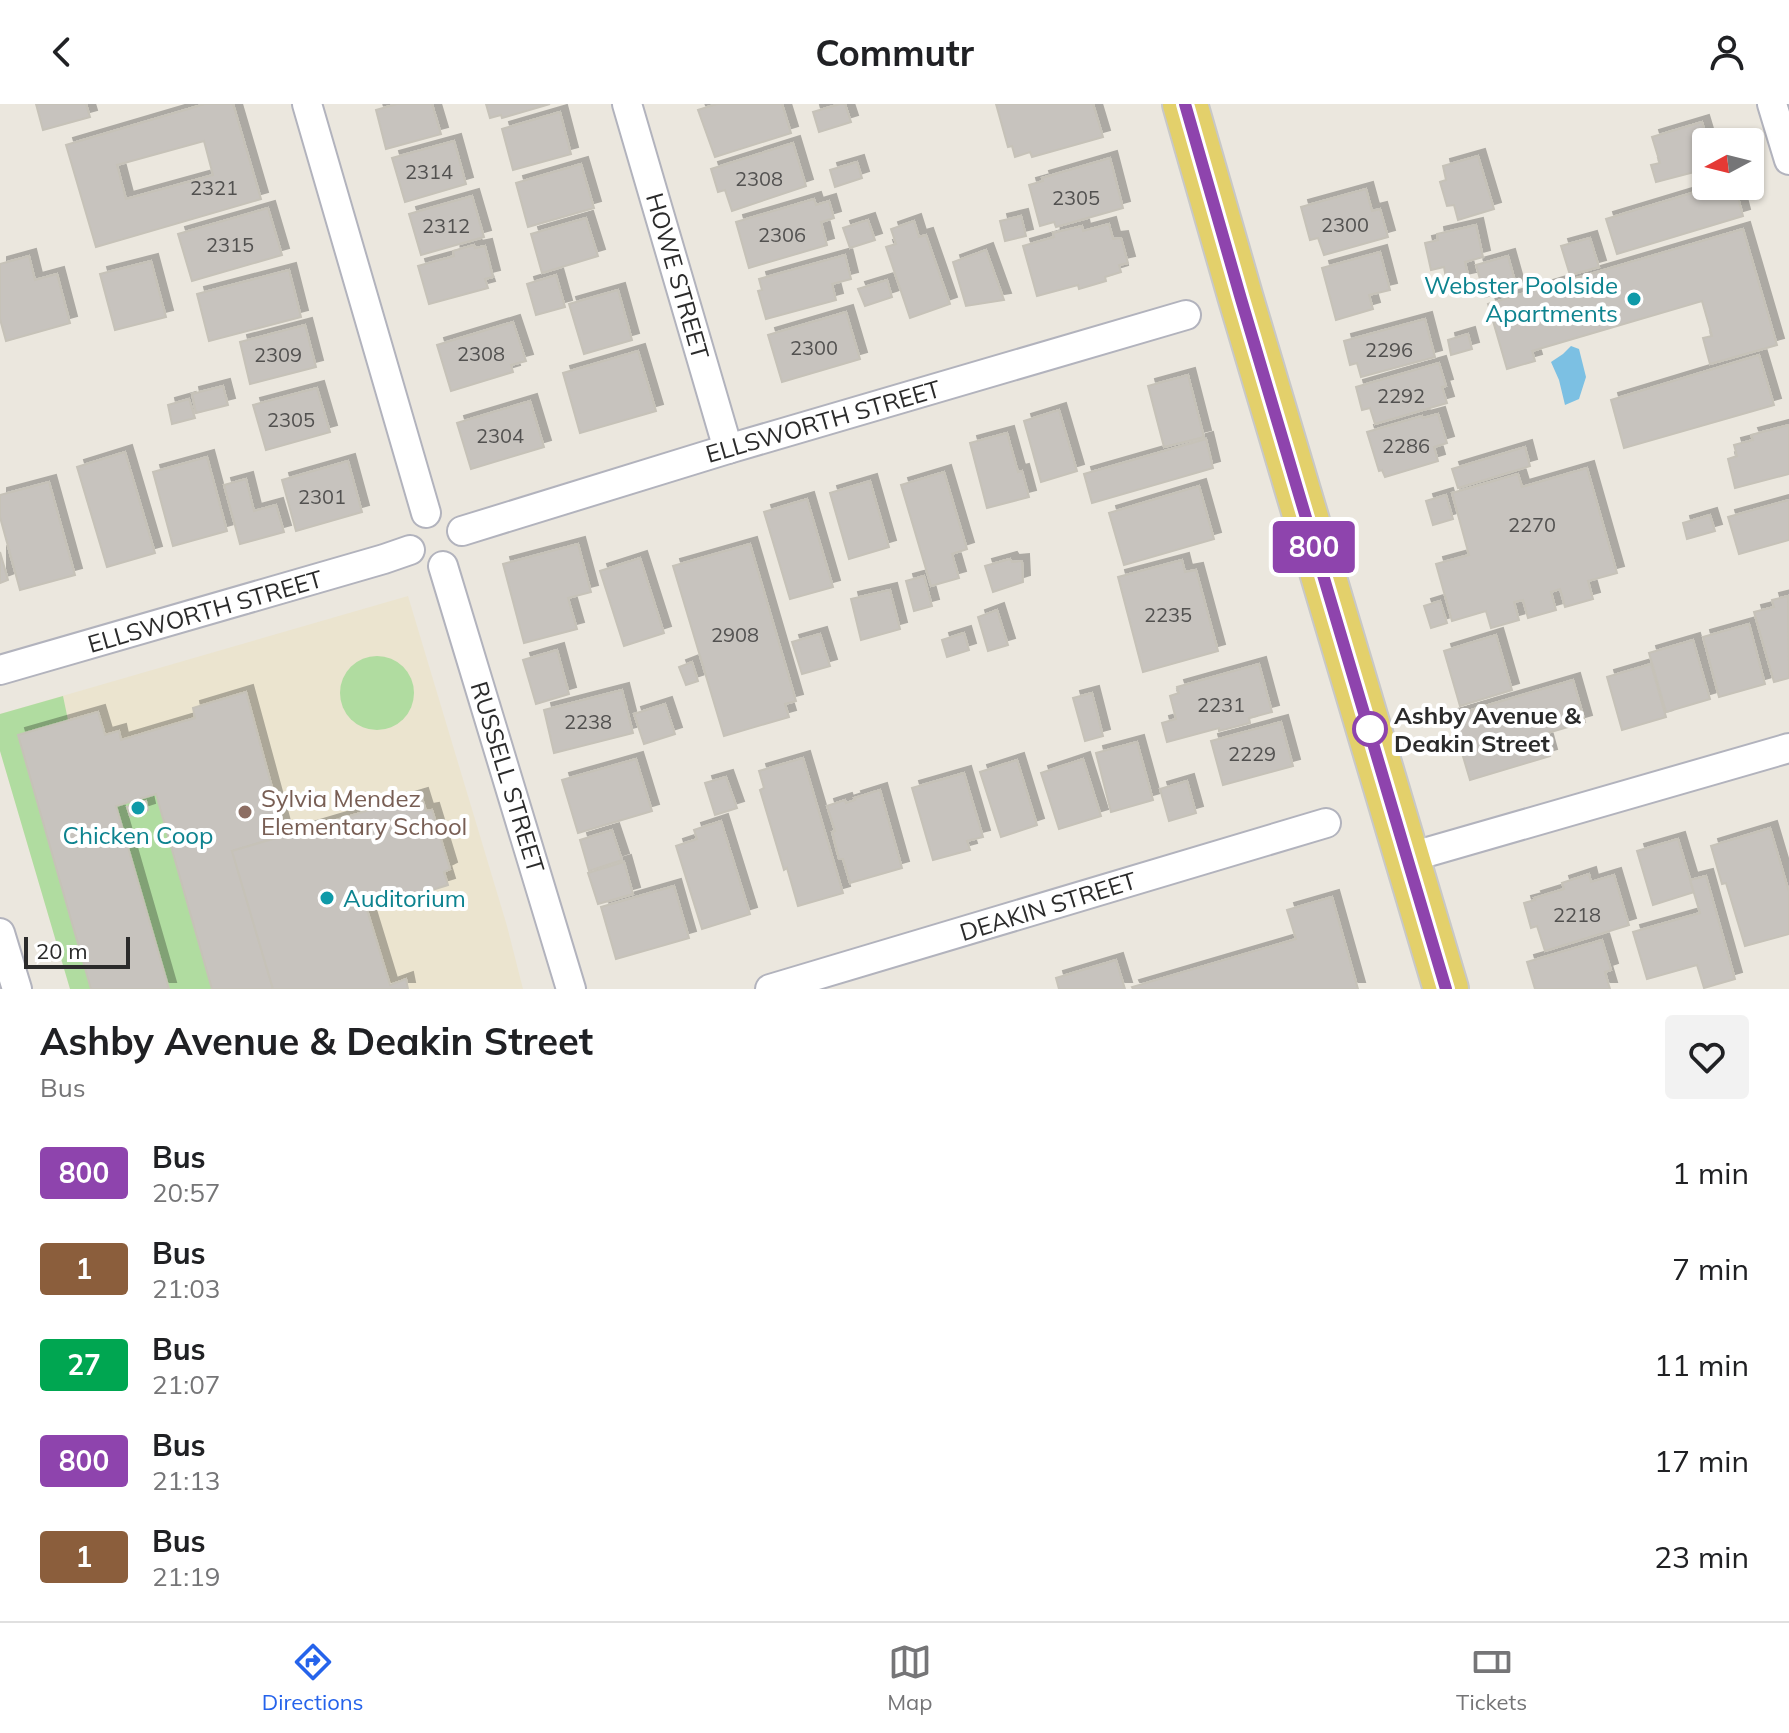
<!DOCTYPE html>
<html lang="en">
<head>
<meta charset="utf-8">
<style>
  :root { --surface:#fff; --page:#f2f2f2; --text:#202124; --muted:#757577; --line:#e0e0e0; --accent:#2563eb }
  body { margin:0; font-family:Mulish,sans-serif; background:var(--page); color:var(--text); height:100vh; display:flex; flex-direction:column; font-size:30px; white-space:nowrap }
  * { box-sizing:border-box; margin:0 }
  p { font-size:26px; color:var(--muted) }
  .icon { flex:none; width:44px; height:44px; fill:none; stroke:currentColor; stroke-width:2; stroke-linecap:round; stroke-linejoin:round }
  .map { position:relative; height:885px; overflow:hidden }
  .panel { display:flex; flex-direction:column; background:var(--surface); flex:1 }
  .panel>* { flex:none }
  .badge { padding:0 16px; border-radius:6px; font-size:28px; line-height:52px }
  .needle { width:52px; rotate:263deg }
  .buttons { position:absolute; left:1692px; top:24px; display:grid; gap:16px }
  .buttons a { display:grid; place-items:center; width:72px; height:72px; border-radius:8px; background:var(--surface); box-shadow:0 2px 6px #0004; font-size:40px }
  .scale { position:absolute; left:24px; bottom:20px; width:106px; box-sizing:border-box; padding-left:8px; border:4px solid #2b2b2b; border-top:0; font-size:22px; line-height:28px; white-space:nowrap; color:#2b2b2b; -webkit-text-stroke:6px #fff; paint-order:stroke }
  .map>.badge { position:absolute; translate:-50% -50%; box-shadow:0 0 0 4px #fff }
  .round { display:grid; place-items:center; flex:none; width:84px; height:84px; border-radius:8px; background:var(--page) }
  .overview { display:flex; align-items:center; justify-content:space-between; height:136px; padding:0 40px }
  h1 { font-size:38px; font-weight:700; line-height:60px }
  ul { padding:0; list-style:none }
  li { display:flex; align-items:center; gap:24px; height:96px; padding:0 40px }
  li div { flex:1 }
  li b { display:block; font-size:30px }
  li em { font-style:normal }
  li .badge { min-width:88px; font-weight:700; text-align:center }
  header { display:flex; justify-content:space-between; align-items:center; height:104px; padding:0 40px; background:var(--surface); font-size:36px; font-weight:700 }
  .menu { display:flex; justify-content:space-around; align-items:center; height:112px; border-top:2px solid var(--line); background:var(--surface); font-size:22px; color:var(--muted) }
  .menu a { display:grid; justify-items:center; gap:4px }
  .menu .current { color:var(--accent) }
  .map>svg:first-child { display:block }
  .education { fill:#ebe4cf }
  .green { fill:#b0dca0 }
  .water { fill:#7cc0e3 }
  .building { fill:#c7c3be; stroke:#c6c2b8; stroke-width:2; fill-rule:evenodd; filter:url(#shadow) }
  .lines { fill:none; stroke-linecap:round; stroke-linejoin:round }
  .minor-casing { stroke:#b2b3bd; stroke-width:32 }
  .primary-casing { stroke:#c8c8c8; stroke-width:48 }
  .minor { stroke:#fff; stroke-width:28 }
  .primary { stroke:#e3d06b; stroke-width:44 }
  .line-casing { stroke:#fff; stroke-width:18 }
  .line { stroke:#8e44ad; stroke-width:12 }
  .culture-dot { fill:#0f9aa8; stroke:#fff; stroke-width:3 }
  .stop-dot { fill:#fff; stroke:#8e44ad; stroke-width:4 }
  .education-dot { fill:#8d6e63; stroke:#fff; stroke-width:3 }
  .labels { text-anchor:middle; dominant-baseline:central; stroke-width:8; stroke-linejoin:round; paint-order:stroke }
  .number-label { font-size:20px; fill:#525150 }
  .street-label { font-size:24px; fill:#2b2b2b; stroke:#fff }
  .culture-label { font-size:24px; fill:#0d838f; stroke:#fff; text-anchor:end }
  .stop-label { font-size:24px; font-weight:bold; fill:#2b2b2b; stroke:#fff; text-anchor:start }
  .education-label { font-size:24px; fill:#785e54; stroke:#fff; text-anchor:start }
</style>
</head>
<body>
<header><svg class="icon" aria-label="back" viewBox="0 0 24 24"><path d="M15 5l-7 7 7 7"/></svg>Commutr<svg class="icon" aria-label="person" viewBox="0 0 24 24"><circle cx="12" cy="8" r="4"/><path d="M4 21q1-7 8-7t8 7"/></svg></header>
<div class="map">
<svg width="1789" height="885" viewBox="0 0 1789 885">
  <defs>
    <filter id="shadow"><feDropShadow dx="7" dy="-7" stdDeviation="0" flood-color="#0004"/></filter>
  </defs>
  <rect width="100%" height="100%" fill="#ebe7de"/>
  <path class="education" d="M408,492L507,822L523,885H70L0,647V610Z"/>
  <g class="green">
    <circle cx="377" cy="589" r="37"/>
    <path d="M63,592L68,616L18,631L91,885H70L0,647V610Z"/>
    <path d="M156,690L212,885H169L116,702Z"/>
  </g>
  <path class="water" d="M1571,242L1579,245L1586,273L1579,295L1565,301L1559,276L1551,258L1563,250Z"/>
  <g class="building">
    <path d="M36,0H86L90,13L43,26Z"/>
    <path d="M205,0H233L261,95L96,143L66,41ZM204,37L213,71L126,95L117,61Z"/>
    <path d="M397,0H432L441,30L386,45L376,6Z"/>
    <path d="M486,0H550L502,14L501,11L490,14Z"/>
    <path d="M717,0H782L791,29L715,53L698,6Z"/>
    <path d="M840,0H845L851,18L819,28L813,8Z"/>
    <path d="M996,0H1093L1103,33L1032,53L1030,48L1015,53L1012,42L1008,43Z"/>
    <path d="M560,8L571,50L513,66L502,25Z"/>
    <path d="M1702,18L1708,38H1706V65L1656,78L1651,61L1660,59L1652,33Z"/>
    <path d="M454,37L466,80L405,98L392,54Z"/>
    <path d="M793,39L806,82L732,107L725,86L718,88L711,65Z"/>
    <path d="M1478,52L1494,105L1458,116L1454,101L1447,102L1440,78L1446,76L1443,62Z"/>
    <path d="M1110,54L1123,104L1056,123L1054,118L1040,122L1029,81L1043,77L1042,74Z"/>
    <path d="M857,58L862,74L835,83L830,66Z"/>
    <path d="M581,60L594,104L528,123L516,79Z"/>
    <path d="M1715,82H1735L1743,112L1617,150L1606,115Z"/>
    <path d="M1366,85L1372,107L1380,105L1388,133L1324,151L1318,134L1310,136L1301,103Z"/>
    <path d="M472,92L484,133L421,151L409,110Z"/>
    <path d="M814,95L816,101L829,97L834,114L821,118L827,141L749,164L736,118Z"/>
    <path d="M268,104L282,151L192,177L178,130Z"/>
    <path d="M1021,112L1026,132L1005,137L1000,117Z"/>
    <path d="M586,114L598,152L542,169L531,130Z"/>
    <path d="M868,116L875,136L850,144L843,124Z"/>
    <path d="M914,117L919,133L926,131L950,200L910,214L886,143L896,140L891,125Z"/>
    <path d="M1109,120L1113,135L1121,134L1128,159L1119,161L1121,168L1105,173L1106,177L1079,185L1078,181L1037,192L1023,142L1054,133L1053,129L1082,122L1083,127Z"/>
    <path d="M1476,121L1483,153L1465,158L1469,175L1447,180L1444,163L1431,166L1425,139L1438,136L1437,130Z"/>
    <path d="M1743,125L1777,241L1710,260L1703,234L1712,232L1702,197L1532,247L1535,257L1507,265L1488,200Z"/>
    <path d="M1590,134L1599,163L1570,171L1561,142Z"/>
    <path d="M474,141L475,144L485,142L493,173L485,175L488,184L429,200L418,162L454,152L453,147Z"/>
    <path d="M986,146L1004,196L966,202L953,158Z"/>
    <path d="M1380,148L1390,186L1369,191L1373,205L1336,216L1322,164Z"/>
    <path d="M845,151L851,175L832,180L836,196L766,215L758,187L762,186L759,175Z"/>
    <path d="M29,152L35,176L57,170L70,219L6,237L0,215V160Z"/>
    <path d="M1508,152L1517,184L1485,193L1476,161Z"/>
    <path d="M151,157L166,213L115,226L100,170Z"/>
    <path d="M289,166L301,213L209,237L197,190Z"/>
    <path d="M556,171L565,203L536,211L527,180Z"/>
    <path d="M887,176L892,193L865,202L858,185Z"/>
    <path d="M618,186L632,236L584,250L569,200Z"/>
    <path d="M846,208L860,255L782,278L768,231Z"/>
    <path d="M1425,215L1435,253L1361,273L1357,259L1350,261L1344,237Z"/>
    <path d="M513,218L526,257L511,261L513,268L451,287L437,241Z"/>
    <path d="M305,221L316,263L250,280L240,238Z"/>
    <path d="M1468,230L1472,245L1451,251L1448,236Z"/>
    <path d="M638,247L656,307L580,329L563,269Z"/>
    <path d="M1759,251L1774,301L1624,344L1611,296Z"/>
    <path d="M1439,259L1446,282L1442,283L1447,299L1375,320L1370,304L1362,306L1356,283Z"/>
    <path d="M1188,271L1204,333L1164,343L1148,282Z"/>
    <path d="M223,282L228,301L196,309L192,290Z"/>
    <path d="M317,284L330,328L266,346L253,301Z"/>
    <path d="M189,295L195,314L172,320L168,301Z"/>
    <path d="M530,297L544,343L471,365L457,319Z"/>
    <path d="M1059,306L1077,367L1041,378L1024,317Z"/>
    <path d="M1438,310L1447,339L1434,343L1438,357L1385,373L1382,366L1379,367L1367,328L1422,312L1423,314Z"/>
    <path d="M1789,321V370L1735,384L1728,355L1737,352L1734,341L1753,336L1751,331Z"/>
    <path d="M1007,329L1018,368L1022,367L1029,393L987,404L970,339Z"/>
    <path d="M1206,335L1213,364L1092,399L1084,370Z"/>
    <path d="M1525,343L1530,362L1458,384L1452,365Z"/>
    <path d="M125,348L155,449L107,463L77,363Z"/>
    <path d="M207,353L227,427L173,442L153,368Z"/>
    <path d="M348,357L362,408L296,427L282,376Z"/>
    <path d="M1587,364L1617,469L1588,477L1593,495L1565,503L1560,485L1551,488L1556,506L1528,514L1523,496L1514,498L1519,516L1491,524L1486,507L1452,517L1436,460L1469,451L1452,389L1518,370L1522,383Z"/>
    <path d="M944,368L967,445L952,450L959,474L931,482L901,381Z"/>
    <path d="M246,375L254,407L276,401L284,428L240,440L224,381Z"/>
    <path d="M870,377L889,443L849,455L830,389Z"/>
    <path d="M49,378L75,471L20,486L0,413V391Z"/>
    <path d="M1199,382L1214,435L1124,461L1109,409Z"/>
    <path d="M1446,391L1453,415L1433,421L1426,397Z"/>
    <path d="M807,395L833,483L790,495L764,408Z"/>
    <path d="M1789,396V436L1739,450L1728,413Z"/>
    <path d="M1710,411L1715,427L1687,435L1683,419Z"/>
    <path d="M578,440L591,488L568,494L577,525L524,539L503,460Z"/>
    <path d="M750,440L796,597L785,600L789,613L724,632L673,462Z"/>
    <path d="M0,448L8,476L0,479Z"/>
    <path d="M640,454L664,529L624,542L600,467Z"/>
    <path d="M1010,455L1012,458L1022,457L1023,478L993,488L985,462Z"/>
    <path d="M1182,456L1185,468L1196,466L1218,547L1143,568L1118,473Z"/>
    <path d="M924,472L932,502L914,507L906,477Z"/>
    <path d="M890,486L900,525L861,536L851,495Z"/>
    <path d="M1788,492L1789,574L1774,578L1754,508L1774,503L1772,496Z"/>
    <path d="M1440,497L1447,519L1431,524L1424,502Z"/>
    <path d="M997,506L1008,541L988,547L978,513Z"/>
    <path d="M1749,520L1765,580L1719,593L1703,533Z"/>
    <path d="M964,529L969,546L947,553L942,536Z"/>
    <path d="M820,530L830,562L802,570L792,538Z"/>
    <path d="M1496,531L1512,586L1460,602L1444,547Z"/>
    <path d="M1693,536L1710,595L1666,608L1649,549Z"/>
    <path d="M557,546L569,590L536,600L523,556Z"/>
    <path d="M692,558L698,577L686,581L679,563Z"/>
    <path d="M1259,560L1272,608L1249,614L1250,619L1219,627V624L1167,638L1162,619L1176,615L1170,592L1179,589L1177,583Z"/>
    <path d="M1651,560L1666,613L1622,626L1607,573Z"/>
    <path d="M1573,576L1585,618L1544,630L1550,652L1470,676L1451,612Z"/>
    <path d="M622,586L633,629L554,649L544,606Z"/>
    <path d="M246,588L285,731L232,747L273,885H212L156,690L116,702L169,885H91L18,631L98,608L105,631L119,627L121,636L195,614L193,604Z"/>
    <path d="M1092,589L1103,632L1085,637L1073,594Z"/>
    <path d="M665,600L675,630L644,640L634,610Z"/>
    <path d="M1281,618L1293,662L1223,681L1211,637Z"/>
    <path d="M1137,638L1153,696L1111,708L1096,649Z"/>
    <path d="M803,654L843,789L798,802L787,764L784,766L760,686L764,684L759,667Z"/>
    <path d="M636,655L652,707L578,729L562,676Z"/>
    <path d="M1083,655L1101,712L1059,725L1041,669Z"/>
    <path d="M1017,656L1037,721L1001,733L980,668Z"/>
    <path d="M964,669L983,733L967,737L970,746L933,756L912,684Z"/>
    <path d="M726,673L737,704L715,711L705,679Z"/>
    <path d="M1187,677L1196,709L1169,717L1160,685Z"/>
    <path d="M880,686L902,764L850,779L843,755H839L832,728L835,727L827,702L845,696L846,699L855,696L854,694Z"/>
    <path d="M421,691L426,707L432,706L450,765L444,768L448,781L367,806L390,881L406,875L408,885H273L232,747Z"/>
    <path d="M146,697L148,706L130,712L127,703Z"/>
    <path d="M721,717L750,810L702,825L676,742L697,735L694,726Z"/>
    <path d="M1770,724L1789,788V830L1745,842L1726,779L1722,780L1711,742Z"/>
    <path d="M612,726L622,756L589,767L580,736Z"/>
    <path d="M1678,735L1694,788L1653,801L1637,747Z"/>
    <path d="M624,758L633,790L598,800L588,769Z"/>
    <path d="M1589,770L1591,778L1614,771L1629,821L1545,847L1537,822L1531,824L1524,799L1535,796L1534,794L1564,785L1562,779Z"/>
    <path d="M1706,772L1735,875L1704,884L1697,861L1647,875L1633,828L1700,809L1690,776Z"/>
    <path d="M674,782L689,834L616,855L601,803Z"/>
    <path d="M1332,793L1358,885H1133L1132,883L1296,835L1287,806Z"/>
    <path d="M1602,836L1611,866L1605,868L1610,885H1535L1527,858Z"/>
    <path d="M1116,856L1125,885H1059L1056,874Z"/>
  </g>
  <g class="lines">
    <defs>
      <g id="minor">
        <path d="M307,0L426,409"/>
        <path d="M627,0L728,345"/>
        <path d="M1772,0L1789,56"/>
        <path d="M462,427L728,345L1186,211"/>
        <path d="M443,462L571,885"/>
        <path d="M0,566L384,455L410,446"/>
        <path d="M1407,754L1789,644"/>
        <path d="M0,829L17,885"/>
        <path d="M770,885L1326,719"/>
      </g>
      <path id="primary" d="M1185,0L1241,195L1446,885"/>
    </defs>
    <use href="#minor" class="minor-casing"/>
    <use href="#primary" class="primary-casing"/>
    <use href="#minor" class="minor"/>
    <use href="#primary" class="primary"/>
  </g>
  <g class="lines">
    <defs>
      <path id="line" d="M1185,0L1241,195L1446,885"/>
    </defs>
    <use href="#line" class="line-casing"/>
    <use href="#line" class="line"/>
  </g>
  <g class="culture-dot">
    <circle cx="1634" cy="195" r="8"/>
    <circle cx="138" cy="704" r="8"/>
    <circle cx="327" cy="794" r="8"/>
  </g>
  <circle class="stop-dot" cx="1370" cy="625" r="16"/>
  <circle class="education-dot" cx="245" cy="708" r="8"/>
  <g class="labels">
    <g class="number-label">
      <text x="429" y="67">2314</text>
      <text x="759" y="74">2308</text>
      <text x="214" y="83">2321</text>
      <text x="1076" y="93">2305</text>
      <text x="1345" y="120">2300</text>
      <text x="446" y="121">2312</text>
      <text x="782" y="130">2306</text>
      <text x="230" y="140">2315</text>
      <text x="814" y="243">2300</text>
      <text x="1389" y="245">2296</text>
      <text x="481" y="249">2308</text>
      <text x="278" y="250">2309</text>
      <text x="1401" y="291">2292</text>
      <text x="291" y="315">2305</text>
      <text x="500" y="331">2304</text>
      <text x="1406" y="341">2286</text>
      <text x="322" y="392">2301</text>
      <text x="1532" y="420">2270</text>
      <text x="1168" y="510">2235</text>
      <text x="735" y="530">2908</text>
      <text x="1221" y="600">2231</text>
      <text x="588" y="617">2238</text>
      <text x="1252" y="649">2229</text>
      <text x="1577" y="810">2218</text>
    </g>
    <g class="street-label">
      <text transform="translate(678 172) rotate(74)">HOWE STREET</text>
      <text transform="translate(823 317) rotate(-16)">ELLSWORTH STREET</text>
      <text transform="translate(205 507) rotate(-16)">ELLSWORTH STREET</text>
      <text transform="translate(508 673) rotate(73)">RUSSELL STREET</text>
      <text transform="translate(1048 802) rotate(-17)">DEAKIN STREET</text>
    </g>
    <g class="culture-label">
      <text x="1618" y="181">Webster Poolside<tspan x="1618" dy="28">Apartments</tspan></text>
      <text x="138" y="731" text-anchor="middle">Chicken Coop</text>
      <text x="343" y="794" text-anchor="start">Auditorium</text>
    </g>
    <g class="stop-label">
      <text x="1394" y="611">Ashby Avenue &amp;<tspan x="1394" dy="28">Deakin Street</tspan></text>
    </g>
    <g class="education-label">
      <text x="261" y="694">Sylvia Mendez<tspan x="261" dy="28">Elementary School</tspan></text>
    </g>
  </g>
</svg>
<div class="buttons">
<a><svg class="needle" viewBox="-14 -14 28 28"><path d="M0-13l5 13h-10z" fill="#e53935"/><path d="M0 13l5-13h-10z" fill="#757577"/></svg></a>
</div>
<div class="scale">20 m</div>
<b class="badge" style="left:1314px;top:443px;background:#8e44ad;color:#fff">800</b>
</div>
<section class="panel">
<div class="overview"><div><h1>Ashby Avenue &amp; Deakin Street</h1><p>Bus</p></div><a class="round"><svg class="icon" aria-label="heart" viewBox="0 0 24 24"><path d="M12 20l-8-8c-3-5 5-10 8-4 3-6 11-1 8 4z"/></svg></a></div>
<ul>
<li><span class="badge" style="background:#8e44ad;color:#fff">800</span><div><b>Bus</b><p>20:57</p></div><em>1 min</em></li>
<li><span class="badge" style="background:#8b5e3c;color:#fff">1</span><div><b>Bus</b><p>21:03</p></div><em>7 min</em></li>
<li><span class="badge" style="background:#00a651;color:#fff">27</span><div><b>Bus</b><p>21:07</p></div><em>11 min</em></li>
<li><span class="badge" style="background:#8e44ad;color:#fff">800</span><div><b>Bus</b><p>21:13</p></div><em>17 min</em></li>
<li><span class="badge" style="background:#8b5e3c;color:#fff">1</span><div><b>Bus</b><p>21:19</p></div><em>23 min</em></li>
</ul>
</section>
<nav class="menu">
<a class="current"><svg class="icon" aria-label="directions" viewBox="0 0 24 24"><path d="M12 3l9 9-9 9-9-9zM9 14v-3h6M13 9l2 2-2 2"/></svg>Directions</a>
<a><svg class="icon" aria-label="map" viewBox="0 0 24 24"><path d="M3 6l6-2 6 2 6-2v14l-6 2-6-2-6 2zM9 4v14M15 6v14"/></svg>Map</a>
<a><svg class="icon" aria-label="tickets" viewBox="0 0 24 24"><path d="M3 7h18v10H3zM15 7v10"/></svg>Tickets</a>
</nav>
</body>
</html>
